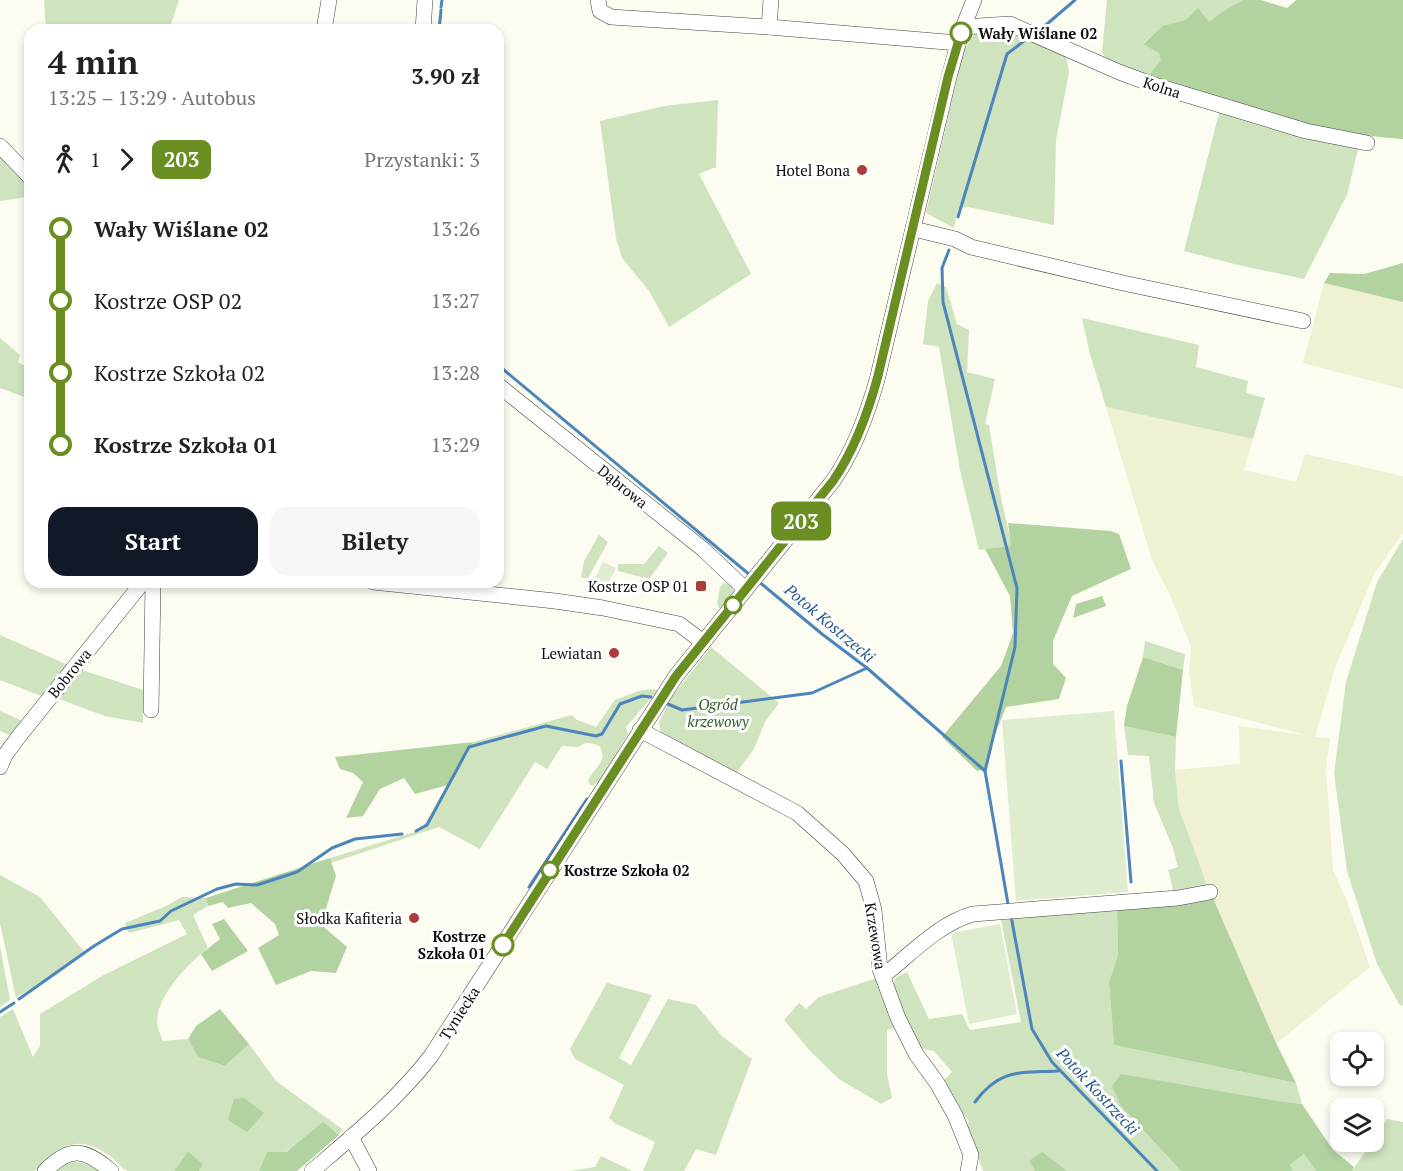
<!DOCTYPE html>
<html lang="pl">
<head>
<meta charset="utf-8">
<style>
  :root { --surface:#fff; --page:#f6f6f6; --text:#222; --muted:#767676; --accent:#111827 }
  body { margin:0; font-family:"PT Serif",serif; background:var(--page); color:var(--text); height:100vh; display:flex; flex-direction:column; font-size:22px; white-space:nowrap }
  * { box-sizing:border-box; margin:0 }
  p { font-size:20px; color:var(--muted) }
  .icon { flex:none; width:33px; height:33px; fill:none; stroke:currentColor; stroke-width:2; stroke-linecap:round; stroke-linejoin:round }
  .map { position:relative; flex:1; overflow:hidden }
  .details { position:absolute; left:24px; top:24px; width:480px; height:564px; display:flex; flex-direction:column; background:var(--surface); border-radius:18px; box-shadow:0 3px 9px #0003 }
  .details>* { flex:none }
  .badge { padding:0 12px; border-radius:9px; font-size:21px; line-height:39px }
  .fabs { position:absolute; left:1330px; top:1032px; display:grid; gap:12px }
  .fabs a { display:grid; place-items:center; width:54px; height:54px; border-radius:12px; background:var(--surface); box-shadow:0 3px 9px #0003; font-size:30px }
  .map>.badge { position:absolute; translate:-50% -50%; box-shadow:0 0 0 3px #fff }
  .legs { display:flex; align-items:center; gap:9px; height:66px; padding:0 24px; font-size:20px }
  .legs p { margin-inline-start:auto }
  .overview { display:flex; align-items:center; justify-content:space-between; height:102px; padding:0 24px }
  h1 { font-size:33px; font-weight:800; line-height:45px }
  .cta { display:flex; gap:12px; margin-top:auto; padding:12px 24px }
  .cta a { flex:1; height:69px; border-radius:18px; background:var(--accent); color:#fff; font-size:24px; font-weight:800; line-height:69px; text-align:center }
  .cta a+a { background:var(--page); color:var(--text) }
  ul { padding:0 24px; list-style:none }
  li { display:flex; align-items:center; gap:21px; height:72px; font-size:22px }
  li i { display:grid; place-items:center; width:9px; height:100%; margin:0 8px; background:currentColor }
  li i::after { content:''; width:15px; height:15px; margin:-8px; border:4px solid; border-radius:50%; background:var(--surface) }
  li p { margin-inline-start:auto }
  li:first-child i { background:linear-gradient(#0000 50%,currentColor 0) }
  li:last-child i { background:linear-gradient(currentColor 50%,#0000 0) }
  .map>svg:first-child { display:block }
  .farmland { fill:#f0f0d3 }
  .green { fill:#cee3be }
  .forest { fill:#b2d2a0 }
  .pitch { fill:#dfeccf }
  .lines { fill:none; stroke-linecap:round; stroke-linejoin:round }
  .stream { stroke:#4c85bc; stroke-width:3 }
  .minor-casing { stroke:#414141; stroke-width:16 }
  .minor { stroke:#fff; stroke-width:15 }
  .line-1-casing { stroke:#fff; stroke-width:14 }
  .line-1 { stroke:#6b8e23; stroke-width:9 }
  .stop-1-dot { fill:#fff; stroke:#6b8e23; stroke-width:3 }
  .poi-dot { fill:#ac3d38; stroke:#fff; stroke-width:2 }
  .labels { text-anchor:middle; dominant-baseline:central; stroke-width:6; stroke-linejoin:round; paint-order:stroke }
  .stop-label { font-size:15px; font-weight:bold; fill:#0e0e0e; stroke:#fff; text-anchor:start }
  .street-label { font-size:15px; fill:#0e0e0e; stroke:#fff }
  .poi-label { font-size:15px; fill:#0e0e0e; stroke:#fff; text-anchor:end }
  .park-label { font-size:15px; font-style:italic; fill:#2d5d27; stroke:#fff }
  .water-label { font-size:16px; font-style:italic; fill:#27588f; stroke:#fff }
</style>
</head>
<body>
<div class="map">
<svg width="1403" height="1171" viewBox="0 0 1403 1171">
  <rect width="100%" height="100%" fill="#fdfcf1"/>
  <g class="farmland">
    <path d="M1324,283L1403,302V389L1303,363Z"/>
    <path d="M1106,407L1253,439L1244,470L1296,482L1305,454L1403,476V533L1374,574L1335,668L1315,737L1330,739L1326,768L1333,870L1347,901L1370,967L1276,1044L1218,911L1191,845L1179,809L1175,770L1240,764L1239,726L1306,735L1194,706L1189,672L1191,647L1170,595L1152,560Z"/>
  </g>
  <g class="green">
    <path d="M44,0H179L169,30H46Z"/>
    <path d="M1107,0H1243L1225,10L1209,23C1176,19 1168,22 1143,43L1160,53L1162,60L1147,78L1109,63L1102,52Z"/>
    <path d="M1003,28L1066,56L1069,72L1056,141L1054,225L968,207L958,209L954,228L926,213L963,52L977,30Z"/>
    <path d="M718,100L716,167L699,174L751,274L669,327L649,291L622,258L616,238L600,121L664,106Z"/>
    <path d="M1219,113L1359,145L1347,195L1304,279L1238,265L1184,251Z"/>
    <path d="M0,155L24,176L27,197L0,201Z"/>
    <path d="M937,283L946,287L957,324L969,330L967,372L995,379L985,424L989,425L1000,493L1012,546L979,550L960,470L939,347L923,344L928,301Z"/>
    <path d="M1082,318L1199,345L1196,367L1248,381L1246,393L1265,398L1253,439L1106,407L1090,354Z"/>
    <path d="M0,338L20,355L18,362L30,369V399L0,388Z"/>
    <path d="M599,535L608,542L588,578H581L584,561Z"/>
    <path d="M1403,539V1006L1399,1004L1377,964L1347,871L1334,773L1346,682L1377,582Z"/>
    <path d="M659,546L668,553L649,579L618,571V564H644Z"/>
    <path d="M723,583L730,584L734,592L722,608H719L717,604L720,587Z"/>
    <path d="M0,635L68,665L44,697L0,680Z"/>
    <path d="M1145,641L1185,654L1183,670L1143,657Z"/>
    <path d="M711,647L779,703L765,722L754,749L736,773L661,735L659,722L671,698Z"/>
    <path d="M79,669L143,690V723L105,716L56,698Z"/>
    <path d="M650,689L658,690L626,727L628,734L600,781L592,786L588,782C592,768 610,762 599,746C591,743 585,741 579,747L562,746L547,769L535,762L480,849L439,827L331,863L330,858L421,830L473,742L572,715L577,720L596,727L615,700L638,691Z"/>
    <path d="M0,711L25,722L14,737L0,731Z"/>
    <path d="M1124,726L1176,737L1175,770L1179,809L1208,888L1174,893L1168,870L1178,867L1173,848L1154,803L1149,756L1128,755Z"/>
    <path d="M0,875L40,897L85,953L16,998L0,923Z"/>
    <path d="M182,897L206,898L208,906L193,915L208,948C187,965 158,994 157,1022C157,1028 161,1035 163,1041L188,1039L198,1057L225,1066L249,1044L276,1081L342,1129L339,1135L323,1123L285,1152H267L259,1171H199L203,1164L188,1151L174,1171C165,1171 135,1171 128,1171C122,1169 116,1160 110,1156C78,1133 59,1145 35,1171H0V1017L13,1009L33,1057L40,1046V1014L102,976L187,934L179,920L129,933L125,923L166,906Z"/>
    <path d="M1117,907L1118,955L1109,982L1114,1045L1296,1083L1302,1104L1277,1101L1121,1106L1181,1171H1067L1058,1165L1029,1161L1035,1171H983L967,1129L969,1121L950,1097L943,1081L952,1072L934,1051L923,1049L913,1037L893,986L896,977L907,972L929,1019L962,1014L970,1030L1021,1022L1001,920Z"/>
    <path d="M0,946L10,1000L0,1007Z"/>
    <path d="M877,978L899,1027L887,1030V1074L892,1098L881,1104L839,1079L811,1052L784,1020L799,1003L806,1009L819,997Z"/>
    <path d="M607,983L652,995L619,1058L631,1065L668,999L696,1005L722,1036L752,1059L716,1155L696,1149L684,1171H643L655,1142L616,1124L609,1118L624,1085L575,1059L570,1049Z"/>
    <path d="M1387,1119L1403,1122V1171H1352Z"/>
    <path d="M1304,1154L1316,1171H1293L1290,1165Z"/>
    <path d="M601,1156L632,1171H571L595,1167Z"/>
    <path d="M77,1162L91,1164L103,1171H55L67,1163Z"/>
  </g>
  <g class="forest">
    <path d="M1243,0H1261L1287,8L1296,0H1403V139C1315,134 1231,103 1147,78L1161,60L1159,53L1143,44L1163,26L1186,20L1198,8L1209,22L1225,10Z"/>
    <path d="M1403,263V302L1324,283L1330,273L1364,274Z"/>
    <path d="M1008,523L1111,531L1119,534L1131,569L1072,596L1053,641V664L1066,678L1059,699L1006,707L992,742L987,769L977,771L942,737L1001,666L1013,633L1010,596L985,549L1011,546Z"/>
    <path d="M1102,596L1106,606L1073,618L1076,604Z"/>
    <path d="M1143,657L1183,670L1176,737L1124,726L1127,706Z"/>
    <path d="M473,742L448,785L415,794L404,778L380,789L363,816L346,818L363,782L353,773L340,769L335,757Z"/>
    <path d="M330,858L336,876L325,912V928L347,947L336,973L311,971L276,985L258,948L279,935L275,924L251,903L228,908L223,902L208,906L206,898Z"/>
    <path d="M1212,896L1276,1043L1296,1083L1114,1045L1109,982L1118,955L1117,907Z"/>
    <path d="M224,919L248,951L212,971L201,954L220,939L212,924Z"/>
    <path d="M220,1009L249,1044L225,1066L198,1057L188,1039L196,1026Z"/>
    <path d="M1121,1074L1277,1101L1302,1104L1333,1150L1354,1167L1352,1171H1316L1304,1154L1290,1165L1293,1171H1181L1121,1106L1112,1086Z"/>
    <path d="M244,1098L264,1113L247,1132L228,1120L234,1099Z"/>
    <path d="M323,1122L339,1135L297,1171H259L267,1152H286Z"/>
    <path d="M188,1151L203,1164L199,1171H174Z"/>
    <path d="M1042,1152L1067,1171H1035L1029,1161Z"/>
  </g>
  <g class="pitch">
    <path d="M603,562L616,568L603,594L590,588Z"/>
    <path d="M1114,711L1128,892L1016,901L1002,720Z"/>
    <path d="M1000,924L1017,1014L969,1024L951,933Z"/>
  </g>
  <g class="lines">
    <g class="stream">
      <path d="M441,7L442,0"/>
      <path d="M439,30L441,10"/>
      <path d="M1040,30L1075,0"/>
      <path d="M958,217L1007,54L1028,38"/>
      <path d="M949,250L942,268L943,302L1017,588L1015,647L985,771"/>
      <path d="M498,365L750,575"/>
      <path d="M758,581L822,634L867,668L985,771L1008,904"/>
      <path d="M668,704L682,710L812,693L867,668"/>
      <path d="M1121,761L1131,882"/>
      <path d="M416,831L427,825L469,747L546,726L596,736L602,734L620,704L642,696L651,697"/>
      <path d="M529,887L587,799"/>
      <path d="M1011,916L1032,1029L1052,1062L1157,1171"/>
      <path d="M19,999L94,946L122,929L160,921L171,911L217,889L236,884L257,885L297,872L332,848L355,839L402,834"/>
      <path d="M0,1012L14,1003"/>
      <path d="M975,1102C1000,1068 1021,1073 1058,1071"/>
    </g>
    <defs>
      <g id="minor">
        <path d="M598,0L600,11L611,17L769,27"/>
        <path d="M771,0L769,27L958,43"/>
        <path d="M963,27L1010,24L1119,72L1154,85L1306,131L1367,143"/>
        <path d="M324,30L329,0"/>
        <path d="M423,30L425,0"/>
        <path d="M0,146L30,177"/>
        <path d="M914,229L955,239L971,247L1123,283L1303,321"/>
        <path d="M498,385L704,550L745,589"/>
        <path d="M373,582L555,601L603,608L679,624L703,642"/>
        <path d="M151,710L153,582"/>
        <path d="M640,730L797,813L843,854L866,881L874,910L880,969L898,1018L916,1054L937,1083L955,1115L971,1155L968,1171"/>
        <path d="M0,767L5,755L20,735L143,582"/>
        <path d="M883,976C911,954 938,924 973,914L1178,898L1210,892"/>
        <path d="M351,1137L369,1171"/>
        <path d="M45,1171C70,1146 84,1148 111,1171"/>
        <path d="M312,1171C354,1135 397,1100 431,1056L676,676L833,481C855,449 868,413 878,376L949,77L962,30L974,0"/>
      </g>
    </defs>
    <use href="#minor" class="minor-casing"/>
    <use href="#minor" class="minor"/>
  </g>
  <g class="lines">
    <defs>
      <path id="line-1" d="M503,945L676,676L833,481C855,449 868,413 878,376L948,77L961,33"/>
    </defs>
    <use href="#line-1" class="line-1-casing"/>
    <use href="#line-1" class="line-1"/>
  </g>
  <g class="stop-1-dot">
    <circle cx="961" cy="33" r="10"/>
    <circle cx="733" cy="605" r="8"/>
    <circle cx="550" cy="870" r="8"/>
    <circle cx="503" cy="945" r="10"/>
  </g>
  <g class="poi-dot">
    <circle cx="862" cy="170" r="6"/>
    <rect x="695" y="580" width="12" height="12" rx="3"/>
    <circle cx="614" cy="653" r="6"/>
    <circle cx="414" cy="918" r="6"/>
  </g>
  <g class="labels">
    <g class="stop-label">
      <text x="978" y="33">Wały Wiślane 02</text>
      <text x="564" y="870">Kostrze Szkoła 02</text>
      <text x="486" y="936" text-anchor="end">Kostrze<tspan x="486" dy="17">Szkoła 01</tspan></text>
    </g>
    <g class="street-label">
      <text transform="translate(1162 87) rotate(18)">Kolna</text>
      <text transform="translate(623 486) rotate(39)">Dąbrowa</text>
      <text transform="translate(69 673) rotate(-51)">Bobrowa</text>
      <text transform="translate(876 936) rotate(81)">Krzewowa</text>
      <text transform="translate(459 1013) rotate(-57)">Tyniecka</text>
    </g>
    <g class="poi-label">
      <text x="850" y="170">Hotel Bona</text>
      <text x="689" y="586">Kostrze OSP 01</text>
      <text x="602" y="653">Lewiatan</text>
      <text x="402" y="918">Słodka Kafiteria</text>
    </g>
    <g class="park-label">
      <text x="718" y="704">Ogród<tspan x="718" dy="17">krzewowy</tspan></text>
    </g>
    <g class="water-label">
      <text transform="translate(830 623) rotate(40)">Potok Kostrzecki</text>
      <text transform="translate(1098 1091) rotate(47)">Potok Kostrzecki</text>
    </g>
  </g>
</svg>
<div class="fabs">
<a><svg class="icon" aria-label="locate" viewBox="0 0 24 24"><circle cx="12" cy="12" r="6"/><path d="M12 2v4M12 18v4M2 12h4M18 12h4"/></svg></a>
<a><svg class="icon" aria-label="layers" viewBox="0 0 24 24"><path d="M12 4l9 5-9 5-9-5zM3 14l9 5 9-5"/></svg></a>
</div>
<b class="badge" style="left:801px;top:521px;background:#6b8e23;color:#fff">203</b>
<section class="details">
<div class="overview"><div><h1>4 min</h1><p>13:25 – 13:29 · Autobus</p></div><b>3.90 zł</b></div>
<div class="legs"><svg class="icon" aria-label="walk" viewBox="0 0 24 24"><circle cx="13" cy="4" r="2"/><path d="M13 8l-2 6 4 7M11 14l-3 7M7 12l3-4h3l4 4"/></svg>1<svg class="icon" aria-label="forward" viewBox="0 0 24 24"><path d="M9 5l7 7-7 7"/></svg><b class="badge" style="background:#6b8e23;color:#fff">203</b><p>Przystanki: 3</p></div>
<ul>
<li><i style="color:#6b8e23"></i><b>Wały Wiślane 02</b><p>13:26</p></li>
<li><i style="color:#6b8e23"></i><span>Kostrze OSP 02</span><p>13:27</p></li>
<li><i style="color:#6b8e23"></i><span>Kostrze Szkoła 02</span><p>13:28</p></li>
<li><i style="color:#6b8e23"></i><b>Kostrze Szkoła 01</b><p>13:29</p></li>
</ul>
<div class="cta"><a>Start</a><a>Bilety</a></div>
</section>
</div>
</body>
</html>
